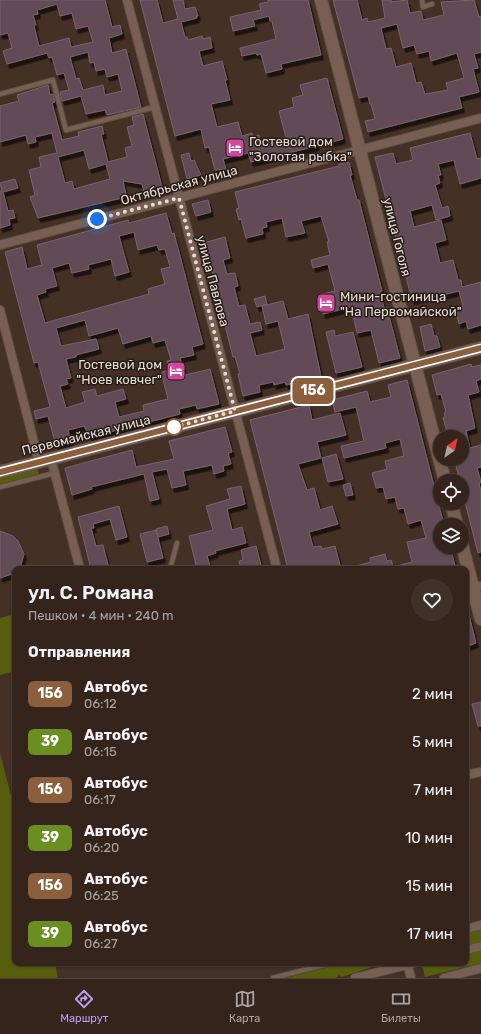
<!DOCTYPE html>
<html lang="ru">
<head>
<meta charset="utf-8">
<style>
  :root { --surface:#34241c; --page:#3f3029; --text:#f1f3f6; --muted:#a9a4a3; --line:#4e413b; --accent:#bca0f2 }
  body { margin:0; font-family:Rubik,sans-serif; background:var(--page); color:var(--text); height:100vh; display:flex; flex-direction:column; font-size:15px; white-space:nowrap }
  * { box-sizing:border-box; margin:0 }
  p { font-size:13px; color:var(--muted) }
  .icon { flex:none; width:22px; height:22px; fill:none; stroke:currentColor; stroke-width:2; stroke-linecap:round; stroke-linejoin:round }
  .map { position:relative; flex:1; overflow:hidden }
  .drawer { position:absolute; left:12px; top:566px; width:457px; height:400px; display:flex; flex-direction:column; background:var(--surface); border-radius:8px; box-shadow:0 1px 3px #0004,0 0 0 1px var(--line) }
  .drawer>* { flex:none }
  .badge { padding:0 8px; border-radius:6px; font-size:14px; line-height:26px }
  .needle { width:26px; rotate:34deg }
  .controls { position:absolute; left:433px; top:430px; display:grid; gap:8px }
  .controls a { display:grid; place-items:center; width:36px; height:36px; border-radius:50%; background:var(--surface); box-shadow:0 1px 3px #0004,0 0 0 1px var(--line); font-size:20px }
  .you { position:absolute; width:20px; height:20px; margin:-10px; border:3px solid #fff; border-radius:50%; background:#1a73e8; box-shadow:0 0 0 6px #1a73e833 }
  .map>.badge { position:absolute; translate:-50% -50%; box-shadow:0 0 0 2px #fff }
  h2 { padding:0 16px; font-size:15px; line-height:36px }
  .round { display:grid; place-items:center; flex:none; width:42px; height:42px; border-radius:21px; background:var(--page) }
  .head { display:flex; align-items:center; justify-content:space-between; height:68px; padding:0 16px }
  h1 { font-size:19px; font-weight:600; line-height:30px }
  ul { padding:0; list-style:none }
  li { display:flex; align-items:center; gap:12px; height:48px; padding:0 16px }
  li div { flex:1 }
  li b { display:block; font-size:15px }
  li em { font-style:normal }
  li .badge { min-width:44px; font-weight:700; text-align:center }
  .tabs { display:flex; justify-content:space-around; align-items:center; height:56px; border-top:1px solid var(--line); background:var(--surface); font-size:11px; color:var(--muted) }
  .tabs a { display:grid; justify-items:center; gap:2px }
  .tabs .active { color:var(--accent) }
  .map>svg:first-child { display:block }
  .green { fill:#575e0b }
  .building { fill:#624b56; stroke:#7a626d; fill-rule:evenodd; filter:url(#shadow) }
  .lines { fill:none; stroke-linecap:round; stroke-linejoin:round }
  .lane-casing { stroke:#604f45; stroke-width:6 }
  .street-casing { stroke:#604f45; stroke-width:10 }
  .secondary-casing { stroke:#604f45; stroke-width:14 }
  .lane { stroke:#775f53; stroke-width:4 }
  .street { stroke:#775f53; stroke-width:8 }
  .secondary { stroke:#775f53; stroke-width:12 }
  .line-casing { stroke:#fff; stroke-width:9 }
  .line { stroke:#8b5e3c; stroke-width:6 }
  .walk { stroke:#eadcd5; stroke-width:4; stroke-dasharray:0 7.2 }
  .stop-dot { fill:#fff; stroke:#8b5e3c; stroke-width:2 }
  .labels { text-anchor:middle; dominant-baseline:central; stroke-width:3; stroke-linejoin:round; paint-order:stroke }
  .poi-label { font-size:13px; fill:#eadcd5; stroke:#241b16; text-anchor:start }
  .street-label { font-size:13px; fill:#eadcd5; stroke:#241b16 }
</style>
</head>
<body>
<div class="map">
<svg width="481" height="978" viewBox="0 0 481 978">
  <defs>
    <filter id="shadow"><feDropShadow dx="2.5" dy="4.5" stdDeviation="0" flood-color="#0009"/></filter>
  </defs>
  <rect width="100%" height="100%" fill="#453025"/>
  <g class="green">
    <path d="M37,467L39,474L0,484V477Z"/>
    <path d="M15,614V671L0,675V618Z"/>
    <path d="M0,753L15,811V963H55L58,978H0Z"/>
    <path d="M481,929V942L466,945V932Z"/>
    <path d="M481,950V963L425,977L422,965L429,963H466V953Z"/>
    <path d="M345,963H371L372,967L342,977L339,975L336,978H286Z"/>
  </g>
  <g class="building">
    <path d="M0,0H105L112,27L120,25L122,34L109,38L112,53L126,49L141,107L107,115L105,110L86,114L81,96L62,101L60,92L69,90L64,73L57,75L52,57L49,58L47,53L7,64L3,51L12,48L8,33L0,35ZM57,4L60,16L72,13L76,29L88,26L93,42L71,47L69,38L39,46L34,26L36,25L33,15L38,14L37,10ZM88,52L90,63L94,62L96,71L105,69L107,77L118,74L122,91L105,95L103,85L83,90L79,78L76,79L70,57Z"/>
    <path d="M140,0H157L163,23L178,19L173,0H183L185,9L195,7L198,16H196L197,18L181,22L185,37H187L188,40L202,36L203,39L210,37L212,48L199,51L203,66L222,61L227,80H225L230,100L211,104L217,127L238,122L242,136L252,133L253,137L259,135L261,145L286,138L279,111L294,107L292,98L303,95L300,85L327,78L343,139L332,142L331,137L316,141L317,146L251,162L248,153L223,159L226,169L215,170L209,147L205,148L201,129L175,136Z"/>
    <path d="M268,0H308L321,55L281,64L282,69L266,73L261,54L257,55L256,53L242,56L240,48L276,39L272,21H270L269,16L253,20L255,26L233,31L230,17L261,10L259,4L268,2Z"/>
    <path d="M333,0H357L362,20L367,18L368,22L385,18L382,0H391V2L407,0L410,13L421,11L423,20L444,15L441,2L474,0L479,17L481,16V52L474,54L478,68L473,69L479,92L459,97L462,108L368,132L365,121L375,119L371,104H370L368,96L359,98ZM397,24L403,48L414,45L417,54L429,51L431,61L457,53L464,78L446,83L448,90L425,94L421,82L416,83L411,63L396,67L391,48L386,49L381,28Z"/>
    <path d="M48,85L50,95L53,94L55,102L52,103L62,140L79,136L78,132L102,126L104,134H101L108,162L127,157L125,148L132,146L127,127L134,125L132,117L143,114L162,187L144,192L142,184L123,181L126,194L121,196L122,198L38,218L30,197L35,195L29,170L41,167L39,157L57,153L52,133L35,137L36,142L28,144L26,135L0,142V106L19,101L17,95ZM84,150L89,169L106,164L110,179L74,189L72,181L65,183L58,157Z"/>
    <path d="M470,133L477,159L481,158V178L460,184L454,160L438,164L441,175H438L440,183L435,185L442,208L448,206L450,216L436,220L432,205L410,211L414,227L441,220L446,240L435,243L440,263L453,260L458,280H461L462,287L481,282V325L468,329L466,321L459,324L455,309L463,307L459,291L430,298V296L412,300L375,157L393,153L396,164L413,160L410,148Z"/>
    <path d="M189,153L191,161L194,160L201,175L187,179L181,155Z"/>
    <path d="M349,162L352,175H350L357,200H359L382,291L380,292L384,308H387L400,358L379,363L371,330L357,333L351,307L323,314L318,295L335,291L328,264L313,268L311,260L330,255L327,242H329L321,216L301,221L305,233L286,237L282,218L266,222L267,227L262,228L263,234L246,238L241,219L239,220L236,209L239,208L235,192L339,166V164Z"/>
    <path d="M15,179L18,188L3,192L8,211L13,210L15,218L9,219L10,225L0,228V191H2L0,183Z"/>
    <path d="M208,200L211,212L196,216L192,204Z"/>
    <path d="M166,213L172,234L174,233L203,344L192,347L194,355L180,358L185,375L210,369L219,404L197,409L196,405L179,409L180,414L90,437L84,426L68,430L71,442L56,446L48,416L36,419L34,411L50,407L38,362L34,363L5,252L22,247L27,269L42,265L37,245L128,220L129,223ZM134,232L138,250L157,245L159,250L165,249L170,267L161,269L165,284L148,289L149,294L45,323L37,295L46,292L45,289L57,286L52,268L69,263L72,273L89,269L88,265L111,259L115,276L129,272L119,236ZM85,320L89,336L118,328L123,344L151,336L153,343L165,340L171,360L167,361L170,370L162,372V376L168,399L143,405L144,411L119,417L115,402L126,399L123,389L97,396L95,389L82,392L85,402L66,408L60,386L68,384L66,379L71,378L66,359L76,357V355L99,349L96,339L61,346L56,328Z"/>
    <path d="M225,237L230,258L223,260L227,274L235,273L238,286L234,287L239,306L245,305L250,324L260,322L262,330L250,333L256,356L285,349L278,321L266,324L262,306L283,301L288,319L308,314L321,377L286,385L285,382L274,385L273,382L259,385L260,392L243,396L238,374H240L235,357H233L213,278H214L210,263L208,264L203,243Z"/>
    <path d="M265,296L267,304L257,307L254,299Z"/>
    <path d="M431,324L434,336H437L440,347L425,351L420,327Z"/>
    <path d="M334,330L335,336L353,332L362,367L336,373L326,332Z"/>
    <path d="M471,364L472,367L481,365V379L476,381L479,392L468,395L475,428L466,431L470,448L481,445V467L477,468L481,482L479,484L481,491V552L478,553L462,490V481H460L454,459H462V435L453,437L452,431L447,432L443,418L445,417L444,413L446,412L441,394L437,395L432,375Z"/>
    <path d="M407,380L444,525H440V550L450,547L456,569H397V566L412,562L407,542L426,538L421,520L408,524L404,508L398,509L395,497L386,499L383,487L376,488L372,473L387,469L385,461L404,456L400,439L385,443L386,448L344,458L341,446L364,441L356,407L335,412L332,400L367,391L370,402L391,397L388,385Z"/>
    <path d="M309,405L312,420L340,413L346,435L317,442L321,458L298,464L307,490L314,488L320,510L332,506L338,524L309,532L313,547L321,546L322,549L335,546L341,569H288L250,420Z"/>
    <path d="M225,427L232,452L228,453L231,464L223,466L224,471L214,474L212,465L183,471L186,485L172,488L167,469L152,472L159,499L150,501L144,474L91,487L92,489L72,495L65,468L132,450L136,467L174,459L169,441Z"/>
    <path d="M336,454L343,479L328,482L322,458Z"/>
    <path d="M350,483L353,495L346,496L343,485Z"/>
    <path d="M241,486L245,504L227,509L232,530L242,527L246,543L215,551L216,553L207,556L210,566L197,569L189,536L213,530L206,506L230,499L227,489Z"/>
    <path d="M119,506L127,537L116,540L110,519L93,524L94,528H91L96,546L103,545L109,569H91L78,517Z"/>
    <path d="M167,526L169,534L158,537L156,529Z"/>
    <path d="M156,530L163,558L147,562L140,534Z"/>
    <path d="M0,531L13,536L18,541L24,554L20,568L15,569V573L0,578Z"/>
    <path d="M256,546L262,569H241L239,561L243,560L241,550Z"/>
    <path d="M385,554L387,561L391,560L394,569H357L356,566L371,562L370,558Z"/>
    <path d="M466,615H469L476,643L468,646Z"/>
    <path d="M481,702V726H478L472,704Z"/>
  </g>
  <g class="lines">
    <defs>
      <g id="lane">
        <path d="M422,0L423,7L432,4"/>
        <path d="M0,94L53,80L66,130L155,107"/>
        <path d="M0,487L55,473"/>
        <path d="M170,569L177,543"/>
        <path d="M273,978L332,963"/>
      </g>
      <g id="street">
        <path d="M127,0L277,569"/>
        <path d="M0,245L481,118"/>
        <path d="M0,310L39,462"/>
        <path d="M51,459L80,569"/>
        <path d="M466,589L481,586"/>
        <path d="M466,775L481,772"/>
        <path d="M466,929L481,925"/>
        <path d="M466,950L481,946"/>
        <path d="M407,963L411,978"/>
        <path d="M355,978L414,963"/>
        <path d="M444,978L481,968"/>
      </g>
      <g id="secondary">
        <path d="M321,0L445,481"/>
        <path d="M0,472L481,348"/>
        <path d="M451,503L457,525"/>
        <path d="M462,545L481,619"/>
      </g>
    </defs>
    <use href="#lane" class="lane-casing"/>
    <use href="#street" class="street-casing"/>
    <use href="#secondary" class="secondary-casing"/>
    <use href="#lane" class="lane"/>
    <use href="#street" class="street"/>
    <use href="#secondary" class="secondary"/>
  </g>
  <g class="lines">
    <defs>
      <path id="line" d="M0,472L481,348"/>
    </defs>
    <use href="#line" class="line-casing"/>
    <use href="#line" class="line"/>
    <path class="walk" d="M97,219L179,198L235,411L174,427"/>
  </g>
  <defs>
    <symbol id="hotel-square" viewBox="-11 -11 22 22"><rect x="-9" y="-9" width="18" height="18" rx="4" fill="#d1479c" stroke="#241b16"/><path d="M-6-4.5h1.5V1H6V5H4.5V3h-9V5H-6ZM-4 0a1.8 1.8 0 1 1 3.6 0ZM.5 0V-2.5h3Q6-2.5 6 0Z" fill="#fff"/></symbol>
  </defs>
  <g fill-rule="evenodd">
    <use href="#hotel-square" x="224" y="137" width="22" height="22"/>
    <use href="#hotel-square" x="315" y="292" width="22" height="22"/>
    <use href="#hotel-square" x="165" y="360" width="22" height="22"/>
  </g>
  <circle class="stop-dot" cx="174" cy="427" r="8"/>
  <g class="labels">
    <g class="poi-label">
      <text x="249" y="141">Гостевой дом<tspan x="249" dy="15">"Золотая рыбка"</tspan></text>
      <text x="340" y="296">Мини-гостиница<tspan x="340" dy="15">"На Первомайской"</tspan></text>
      <text x="162" y="364" text-anchor="end">Гостевой дом<tspan x="162" dy="15">"Ноев ковчег"</tspan></text>
    </g>
    <g class="street-label">
      <text transform="translate(179 185) rotate(-15)">Октябрьская улица</text>
      <text transform="translate(397 237) rotate(76)">улица Гоголя</text>
      <text transform="translate(213 281) rotate(75)">улица Павлова</text>
      <text transform="translate(86 435) rotate(-14)">Первомайская улица</text>
    </g>
  </g>
</svg>
<div class="controls">
<a><svg class="needle" viewBox="-14 -14 28 28"><path d="M0-13l5 13h-10z" fill="#e53935"/><path d="M0 13l5-13h-10z" fill="#a9a4a3"/></svg></a>
<a><svg class="icon" aria-label="locate" viewBox="0 0 24 24"><circle cx="12" cy="12" r="6"/><path d="M12 2v4M12 18v4M2 12h4M18 12h4"/></svg></a>
<a><svg class="icon" aria-label="layers" viewBox="0 0 24 24"><path d="M12 4l9 5-9 5-9-5zM3 14l9 5 9-5"/></svg></a>
</div>
<div class="you" style="left:97px;top:219px"></div>
<b class="badge" style="left:313px;top:391px;background:#8b5e3c;color:#fff">156</b>
<section class="drawer">
<div class="head"><div><h1>ул. С. Романа</h1><p>Пешком · 4 мин · 240 m</p></div><a class="round"><svg class="icon" aria-label="heart" viewBox="0 0 24 24"><path d="M12 20l-8-8c-3-5 5-10 8-4 3-6 11-1 8 4z"/></svg></a></div>
<h2>Отправления</h2>
<ul>
<li><span class="badge" style="background:#8b5e3c;color:#fff">156</span><div><b>Автобус</b><p>06:12</p></div><em>2 мин</em></li>
<li><span class="badge" style="background:#6b8e23;color:#fff">39</span><div><b>Автобус</b><p>06:15</p></div><em>5 мин</em></li>
<li><span class="badge" style="background:#8b5e3c;color:#fff">156</span><div><b>Автобус</b><p>06:17</p></div><em>7 мин</em></li>
<li><span class="badge" style="background:#6b8e23;color:#fff">39</span><div><b>Автобус</b><p>06:20</p></div><em>10 мин</em></li>
<li><span class="badge" style="background:#8b5e3c;color:#fff">156</span><div><b>Автобус</b><p>06:25</p></div><em>15 мин</em></li>
<li><span class="badge" style="background:#6b8e23;color:#fff">39</span><div><b>Автобус</b><p>06:27</p></div><em>17 мин</em></li>
</ul>
</section>
</div>
<nav class="tabs">
<a class="active"><svg class="icon" aria-label="directions" viewBox="0 0 24 24"><path d="M12 3l9 9-9 9-9-9zM9 14v-3h6M13 9l2 2-2 2"/></svg>Маршрут</a>
<a><svg class="icon" aria-label="map" viewBox="0 0 24 24"><path d="M3 6l6-2 6 2 6-2v14l-6 2-6-2-6 2zM9 4v14M15 6v14"/></svg>Карта</a>
<a><svg class="icon" aria-label="tickets" viewBox="0 0 24 24"><path d="M3 7h18v10H3zM15 7v10"/></svg>Билеты</a>
</nav>
</body>
</html>
